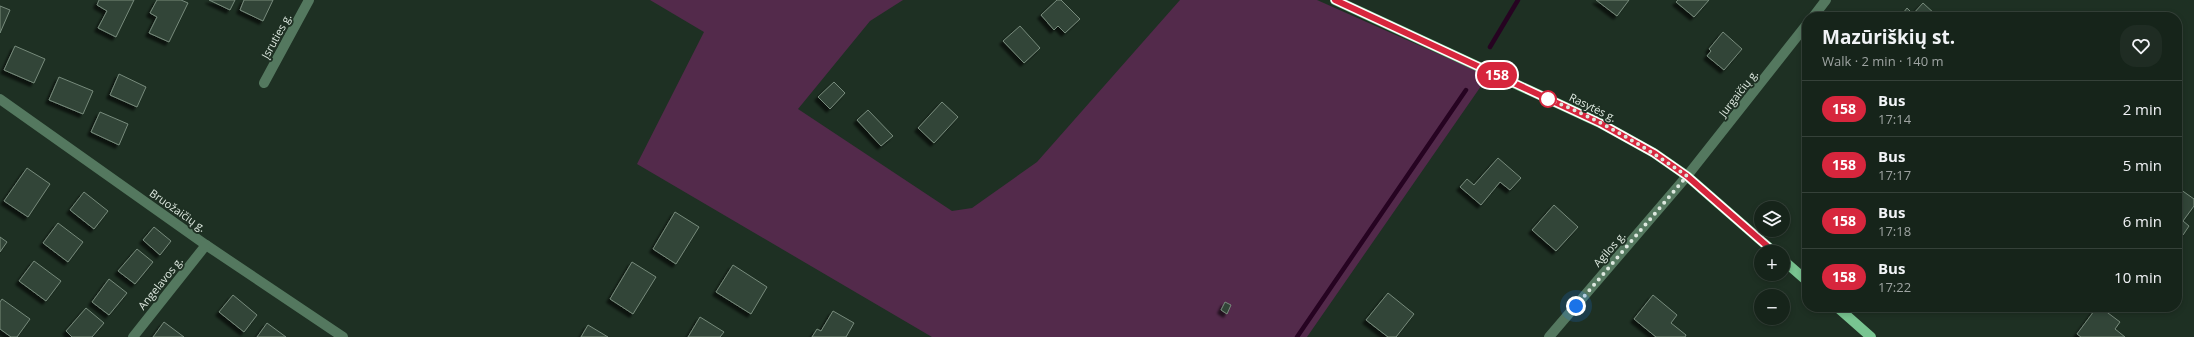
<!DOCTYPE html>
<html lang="en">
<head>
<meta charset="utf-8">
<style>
  :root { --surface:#16241a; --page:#1f2c23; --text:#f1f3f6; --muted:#9ea4a2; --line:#354139 }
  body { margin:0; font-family:"Open Sans",sans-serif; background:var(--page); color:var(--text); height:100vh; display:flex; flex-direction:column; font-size:15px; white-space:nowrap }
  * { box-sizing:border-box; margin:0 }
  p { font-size:13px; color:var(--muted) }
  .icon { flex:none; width:22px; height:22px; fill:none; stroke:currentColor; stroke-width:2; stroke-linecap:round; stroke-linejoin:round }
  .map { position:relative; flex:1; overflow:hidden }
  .sheet { position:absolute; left:1802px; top:12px; width:380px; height:300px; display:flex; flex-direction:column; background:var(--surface); border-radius:16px; box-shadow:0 2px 6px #0003,0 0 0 1px var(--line) }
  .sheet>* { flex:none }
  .badge { padding:0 8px; border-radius:13px; font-size:14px; line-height:26px }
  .controls { position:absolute; left:1754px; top:201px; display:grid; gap:8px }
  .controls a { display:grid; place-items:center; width:36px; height:36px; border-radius:50%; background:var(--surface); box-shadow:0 2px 6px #0003,0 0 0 1px var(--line); font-size:20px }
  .you { position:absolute; width:20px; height:20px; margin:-10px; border:3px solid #fff; border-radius:50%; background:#1a73e8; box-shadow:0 0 0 6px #1a73e833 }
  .map>.badge { position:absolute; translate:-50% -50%; box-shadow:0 0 0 2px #fff }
  .round { display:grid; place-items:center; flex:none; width:42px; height:42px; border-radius:16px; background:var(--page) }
  .summary { display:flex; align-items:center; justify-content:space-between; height:68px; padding:0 20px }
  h1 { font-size:19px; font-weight:700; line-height:30px }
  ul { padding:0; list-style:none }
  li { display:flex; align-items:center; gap:12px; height:56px; padding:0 20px; border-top:1px solid var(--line) }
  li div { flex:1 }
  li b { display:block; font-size:15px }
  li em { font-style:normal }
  li .badge { min-width:44px; font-weight:700; text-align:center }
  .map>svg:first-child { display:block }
  .green { fill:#532a4b }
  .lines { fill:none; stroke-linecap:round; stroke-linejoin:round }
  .stream { stroke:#260321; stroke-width:4.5 }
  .building { fill:#324437; stroke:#778b7c; filter:url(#shadow) }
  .minor { stroke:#54785f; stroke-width:10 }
  .major { stroke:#79c591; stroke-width:10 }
  .line-casing { stroke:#fff; stroke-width:9 }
  .line { stroke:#d7263d; stroke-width:6 }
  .walk { stroke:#dde8df; stroke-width:4; stroke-dasharray:0 7.2 }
  .stop-dot { fill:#fff; stroke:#d7263d; stroke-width:2 }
  .labels { text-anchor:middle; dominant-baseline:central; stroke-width:4; stroke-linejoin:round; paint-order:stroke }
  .street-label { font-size:11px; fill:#dde8df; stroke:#1e3023 }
</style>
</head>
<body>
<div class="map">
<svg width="2194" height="337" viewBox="0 0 2194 337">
  <defs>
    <filter id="shadow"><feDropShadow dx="-3.5" dy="3.5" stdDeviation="1" flood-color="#0009"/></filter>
  </defs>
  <rect width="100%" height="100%" fill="#1e3023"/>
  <path class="green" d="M650,0H903L870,21L798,109L952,211L972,208L1037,162L1180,0H1317L1488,76L1307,337H932L637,164L704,32Z"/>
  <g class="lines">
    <g class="stream">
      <path d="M1490,47L1518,0"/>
      <path d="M1297,337L1466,90"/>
    </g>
  </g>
  <g class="building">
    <path d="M99,0H134L116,37L98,28L107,11L97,5Z"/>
    <path d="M157,0H181L188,3L169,42L149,33L157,17L150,13Z"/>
    <path d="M209,0H235L230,10Z"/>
    <path d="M244,0H273L263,21L240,10Z"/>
    <path d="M1057,0H1061L1080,19L1065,33L1058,26L1054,30L1041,15Z"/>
    <path d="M1596,0H1629L1617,16Z"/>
    <path d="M1678,0H1709L1694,17L1676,2Z"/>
    <path d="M1923,3L1936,15L1934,17H1900L1907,8L1913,14Z"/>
    <path d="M0,6L10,10L0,33Z"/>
    <path d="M1020,26L1040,48L1024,63L1003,41Z"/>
    <path d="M1723,32L1742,49L1724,70L1707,56L1711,51L1709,49Z"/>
    <path d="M15,46L45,59L34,83L4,70Z"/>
    <path d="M119,74L146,87L137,107L110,95Z"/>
    <path d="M59,77L93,91L83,114L49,100Z"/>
    <path d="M834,82L845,93L830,109L818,97Z"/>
    <path d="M942,102L958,117L934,143L918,128Z"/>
    <path d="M868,110L893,136L881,146L857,120Z"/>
    <path d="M100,112L128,124L119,145L91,132Z"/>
    <path d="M1498,158L1521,178L1510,190L1500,182L1481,205L1460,187L1467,179L1474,185Z"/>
    <path d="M27,168L50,184L28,217L4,201Z"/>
    <path d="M2177,187L2194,199V206L2183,221L2189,226L2183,235L2177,230Z"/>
    <path d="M84,192L108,211L94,229L70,210Z"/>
    <path d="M1554,205L1578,227L1556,251L1532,230Z"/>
    <path d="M675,212L699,227L676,264L653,249Z"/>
    <path d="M58,223L83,242L68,262L43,243Z"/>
    <path d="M154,227L171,241L160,255L143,240Z"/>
    <path d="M0,237L7,242L0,252Z"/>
    <path d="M137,249L153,262L135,284L118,271Z"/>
    <path d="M34,261L61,281L46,301L19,281Z"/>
    <path d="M632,262L656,277L633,314L610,299Z"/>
    <path d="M733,265L767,287L751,314L716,292Z"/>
    <path d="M109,279L127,293L109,315L92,302Z"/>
    <path d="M1388,293L1414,314L1396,337H1388L1366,320Z"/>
    <path d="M233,295L257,315L244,332L219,312Z"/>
    <path d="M1653,295L1677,315L1671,323L1686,335L1685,337H1656L1634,319Z"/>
    <path d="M2,299L30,319L17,337H11L0,329V302Z"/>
    <path d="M1225,302L1231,305L1227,314L1221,310Z"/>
    <path d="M2097,307H2100L2120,322L2115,329L2125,337H2081L2077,334Z"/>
    <path d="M86,308L104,323L92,337H72L66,331Z"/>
    <path d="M833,311L854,323L846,337H812L817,329L821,331Z"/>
    <path d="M700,317L724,332L720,337H688Z"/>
    <path d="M164,322L184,337H153Z"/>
    <path d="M267,323L286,337H257Z"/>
    <path d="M588,325L608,337H581Z"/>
  </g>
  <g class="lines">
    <g class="minor">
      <path d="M1813,17L1826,0"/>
      <path d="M264,83L309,0"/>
      <path d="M0,99L206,245L343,337"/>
      <path d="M133,337L206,245"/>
      <path d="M1549,337L1687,176L1807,24"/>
    </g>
    <g class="major">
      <path d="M1335,0L1600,123L1654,153L1687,176L1774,252"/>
      <path d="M1783,260L1807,281"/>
      <path d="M1837,307L1871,337"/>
    </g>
  </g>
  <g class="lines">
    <defs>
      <path id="line" d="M1335,0L1600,123L1654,153L1687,176L1774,252"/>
    </defs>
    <use href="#line" class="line-casing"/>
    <use href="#line" class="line"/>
    <path class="walk" d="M1548,99C1597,118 1644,146 1687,176L1576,306"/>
  </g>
  <circle class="stop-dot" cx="1548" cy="99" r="8"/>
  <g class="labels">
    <g class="street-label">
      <text transform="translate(276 36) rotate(-61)">Įsruties g.</text>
      <text transform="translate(1738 93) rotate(-52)">Jurgaičių g.</text>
      <text transform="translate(1593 107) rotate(26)">Rasytės g.</text>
      <text transform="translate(178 210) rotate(35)">Bruožaičių g.</text>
      <text transform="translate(1609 249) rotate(-49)">Agilos g.</text>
      <text transform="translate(160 283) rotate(-51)">Angelavos g.</text>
    </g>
  </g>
</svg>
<div class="controls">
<a><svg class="icon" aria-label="layers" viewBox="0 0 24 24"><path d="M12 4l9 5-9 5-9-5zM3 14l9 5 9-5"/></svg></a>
<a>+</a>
<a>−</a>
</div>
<div class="you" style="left:1576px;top:306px"></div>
<b class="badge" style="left:1497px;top:75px;background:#d7263d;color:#fff">158</b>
<section class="sheet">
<div class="summary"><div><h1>Mazūriškių st.</h1><p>Walk · 2 min · 140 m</p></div><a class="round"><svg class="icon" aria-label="heart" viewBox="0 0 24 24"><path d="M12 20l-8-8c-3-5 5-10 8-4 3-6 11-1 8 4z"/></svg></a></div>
<ul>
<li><span class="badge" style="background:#d7263d;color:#fff">158</span><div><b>Bus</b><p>17:14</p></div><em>2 min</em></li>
<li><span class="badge" style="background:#d7263d;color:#fff">158</span><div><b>Bus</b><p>17:17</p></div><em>5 min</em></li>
<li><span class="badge" style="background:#d7263d;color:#fff">158</span><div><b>Bus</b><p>17:18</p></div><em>6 min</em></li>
<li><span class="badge" style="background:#d7263d;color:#fff">158</span><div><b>Bus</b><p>17:22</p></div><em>10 min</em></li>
</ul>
</section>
</div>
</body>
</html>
